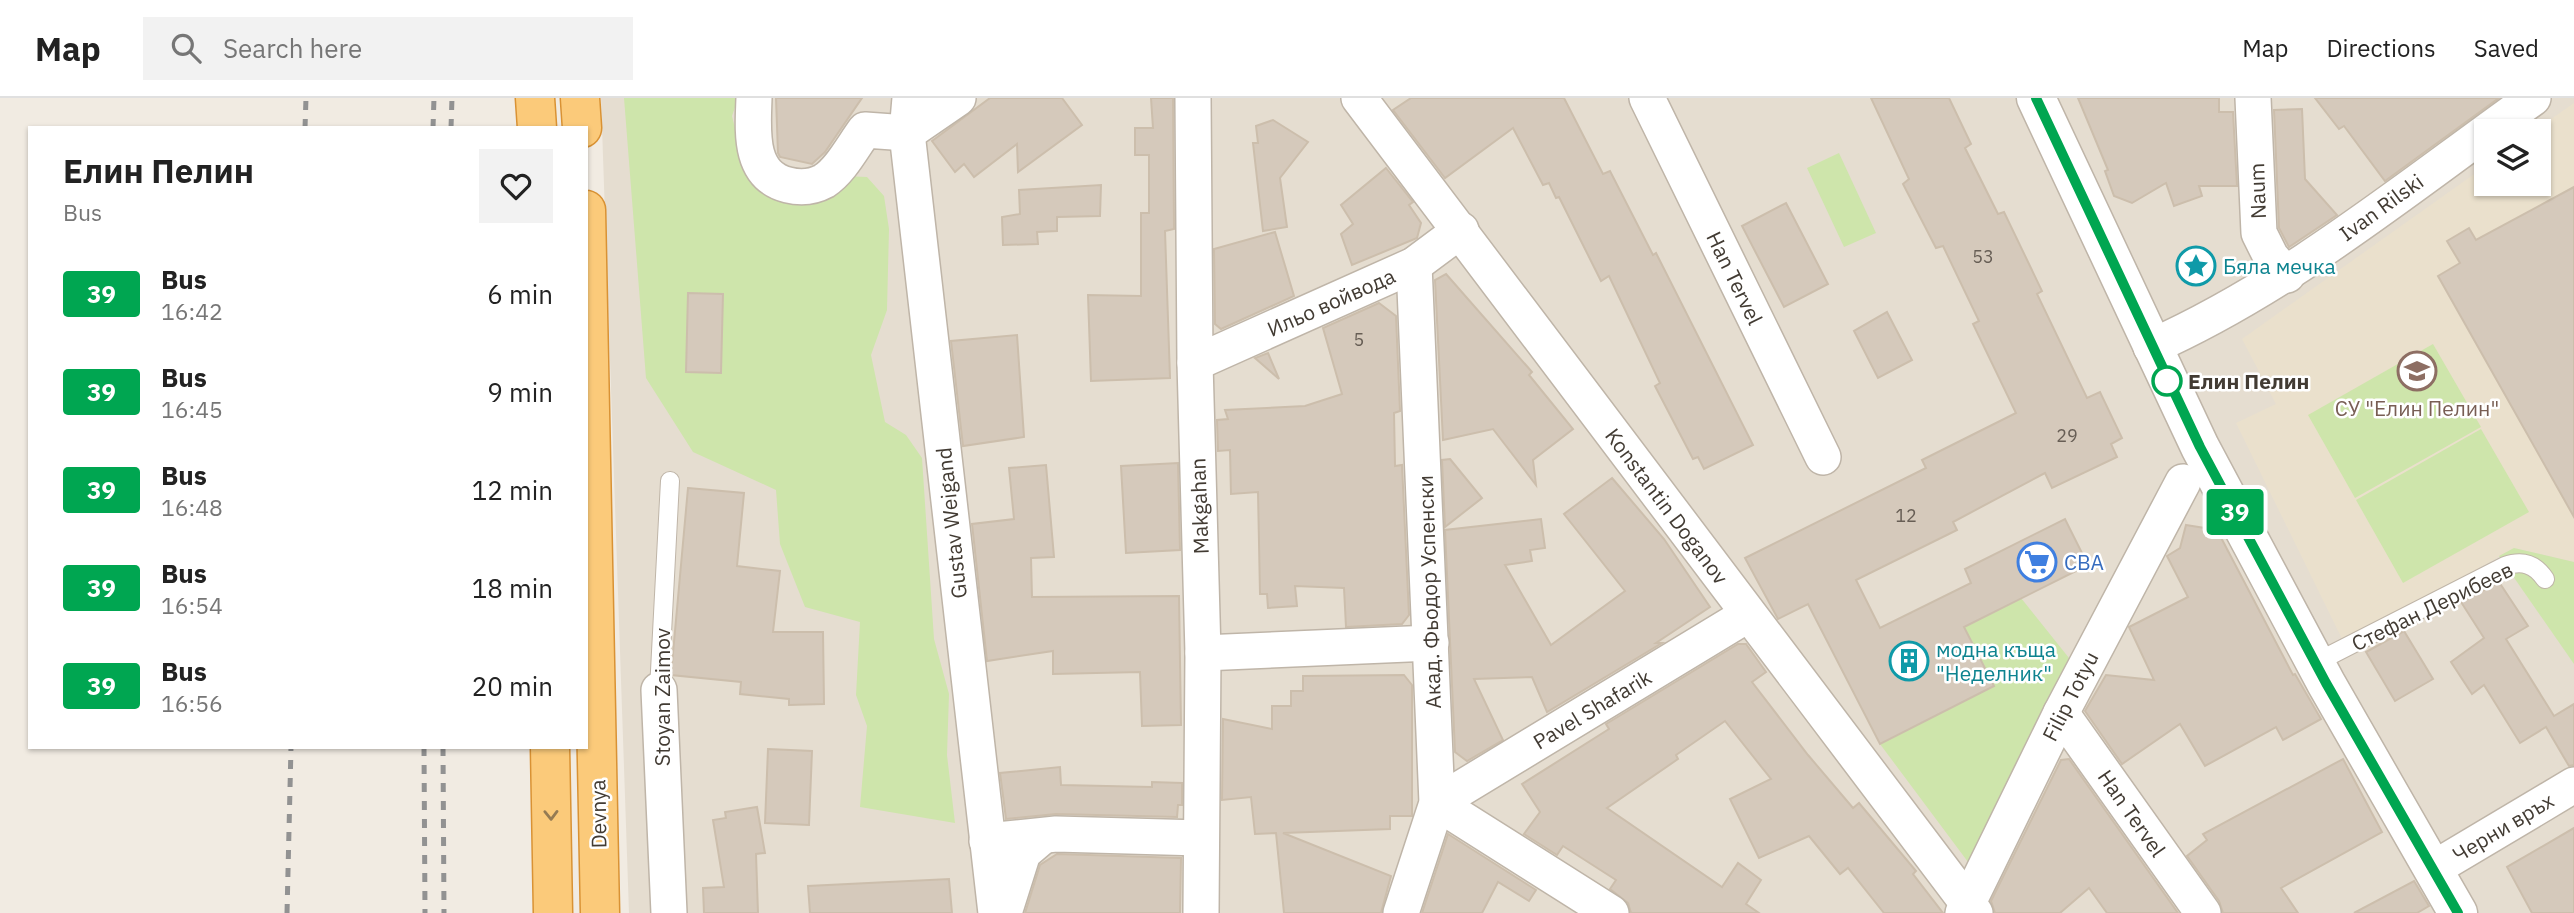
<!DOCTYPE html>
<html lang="en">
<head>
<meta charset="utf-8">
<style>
  :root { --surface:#fff; --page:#f2f2f2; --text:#222; --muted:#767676; --line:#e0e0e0 }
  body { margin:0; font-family:"IBM Plex Sans",sans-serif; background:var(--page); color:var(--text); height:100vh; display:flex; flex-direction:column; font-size:26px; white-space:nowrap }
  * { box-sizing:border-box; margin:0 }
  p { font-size:23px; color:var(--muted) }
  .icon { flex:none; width:38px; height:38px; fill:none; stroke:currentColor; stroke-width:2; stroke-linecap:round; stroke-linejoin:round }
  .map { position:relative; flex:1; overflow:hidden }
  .sheet { position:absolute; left:28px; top:28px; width:560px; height:623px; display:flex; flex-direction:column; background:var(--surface); border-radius:0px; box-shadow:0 2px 5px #0004 }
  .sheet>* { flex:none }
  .badge { padding:0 14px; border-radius:5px; font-size:24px; line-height:46px }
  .tools { position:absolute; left:2474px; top:21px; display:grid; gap:14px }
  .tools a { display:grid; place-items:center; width:77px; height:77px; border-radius:0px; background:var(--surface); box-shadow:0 2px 5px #0004; font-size:35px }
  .map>.badge { position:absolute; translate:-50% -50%; box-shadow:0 0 0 4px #fff }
  .round { display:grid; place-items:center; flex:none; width:74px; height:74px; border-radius:0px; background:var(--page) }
  .summary { display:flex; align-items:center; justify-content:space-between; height:119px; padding:0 35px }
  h1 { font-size:33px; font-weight:700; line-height:52px }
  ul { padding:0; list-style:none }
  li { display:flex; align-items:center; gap:21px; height:98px; padding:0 35px }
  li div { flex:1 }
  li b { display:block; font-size:26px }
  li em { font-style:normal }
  li .badge { min-width:77px; font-weight:700; text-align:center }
  header { display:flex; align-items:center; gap:42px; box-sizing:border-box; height:98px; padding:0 35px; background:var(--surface); border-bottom:2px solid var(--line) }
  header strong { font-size:33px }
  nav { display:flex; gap:38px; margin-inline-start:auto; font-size:24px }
  .search { width:490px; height:63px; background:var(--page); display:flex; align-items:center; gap:18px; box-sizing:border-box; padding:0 24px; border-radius:0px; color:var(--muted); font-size:26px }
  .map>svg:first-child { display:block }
  .residential { fill:#e5ddd0; fill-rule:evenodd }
  .education { fill:#eae0cc }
  .green { fill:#cee5ab }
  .building { fill:#d5c9bb; stroke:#ccbeac; stroke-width:2 }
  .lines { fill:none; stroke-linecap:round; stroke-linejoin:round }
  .service-casing { stroke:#bfb5a8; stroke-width:20 }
  .minor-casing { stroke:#bfb5a8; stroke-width:38 }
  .tertiary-casing { stroke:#bfb5a8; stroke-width:41 }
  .trunk-casing { stroke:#d99234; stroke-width:41 }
  .service { stroke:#fff; stroke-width:18 }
  .minor { stroke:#fff; stroke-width:35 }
  .tertiary { stroke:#fff; stroke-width:38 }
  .trunk { stroke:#fbca7a; stroke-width:38 }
  .rail { stroke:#929292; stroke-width:5; stroke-dasharray:9 9; stroke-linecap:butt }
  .oneway { stroke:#957b53 }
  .line-casing { stroke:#fff; stroke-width:16 }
  .line { stroke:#00a651; stroke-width:10 }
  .stop-dot { fill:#fff; stroke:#00a651; stroke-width:3.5 }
  .labels { text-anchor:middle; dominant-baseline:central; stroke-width:5; stroke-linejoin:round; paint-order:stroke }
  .number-label { font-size:18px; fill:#675e55 }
  .street-label { font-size:21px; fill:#423b33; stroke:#fff }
  .culture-label { font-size:21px; fill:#0d838f; stroke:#fff; text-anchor:start }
  .stop-label { font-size:21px; font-weight:bold; fill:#423b33; stroke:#fff; text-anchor:start }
  .education-label { font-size:21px; fill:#785e54; stroke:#fff }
  .shop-label { font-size:21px; fill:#366cbe; stroke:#fff; text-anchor:start }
</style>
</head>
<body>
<header>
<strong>Map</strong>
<div class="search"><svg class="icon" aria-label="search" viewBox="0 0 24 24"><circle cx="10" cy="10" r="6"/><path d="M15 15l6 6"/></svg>Search here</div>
<nav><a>Map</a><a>Directions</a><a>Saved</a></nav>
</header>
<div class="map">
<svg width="2574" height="815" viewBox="0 0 2574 815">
  <rect width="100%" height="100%" fill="#f1ebe2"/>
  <path class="residential" d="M601,0H2574V815H629ZM2487,33H2539V86H2487Z"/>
  <path class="education" d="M2574,5V464L2514,450L2345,547L2236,325L2276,306L2242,241L2487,67V86H2539V33H2534Z"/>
  <g class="green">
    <path d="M624,0H738L732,18L746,74L867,79L884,98L889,131L887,212L871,257L885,324L906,337L922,360L934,541L949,596L947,657L955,725L860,709L867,628L856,597L860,524L805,509L780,446L776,392L693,354L646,280Z"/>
    <path d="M1839,55L1876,135L1844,149L1807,70Z"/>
    <path d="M2433,246L2481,329L2355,400L2308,317Z"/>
    <path d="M2481,331L2529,414L2403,485L2356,402Z"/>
    <path d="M2514,450L2574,464V566L2499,458Z"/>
    <path d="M2021,500L2069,560L1968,764L1880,646L1994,588L1961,523Z"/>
  </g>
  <g class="building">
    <path d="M776,0H862L825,54L812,66L780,59L778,55Z"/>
    <path d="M990,0H1062L1082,27L1018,74L1017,46L974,79L964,66L955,74L932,43Z"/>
    <path d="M1151,0H1173L1174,131L1165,133L1170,280L1091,283L1088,197L1141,198V115H1149V57H1135V30H1153Z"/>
    <path d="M1411,0H1564L1603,76L1610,73L1653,157L1656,155L1753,347L1704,371L1698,359L1693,361L1655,288L1660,285L1609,178L1601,183L1559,99L1556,100L1549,85L1543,87L1513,30L1445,80L1393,12Z"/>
    <path d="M1871,0H1949L1971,46L1965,50L1998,116L2004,114L2042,193L2037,196L2087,300L2100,294L2122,340L2111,346L2117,359L2052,390L2045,375L1953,424L1957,432L1856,482L1880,530L1971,485L1965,471L2065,421L2088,467L1964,529L1994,588L1880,646L1808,506L1778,521L1745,460L1926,370L1922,362L2016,315L1973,226L1979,223L1943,148L1936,150L1903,86L1909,81Z"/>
    <path d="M2078,0H2219V14H2233L2237,88H2199L2202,98L2174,108L2166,85L2132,105L2114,98L2105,73L2108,72Z"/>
    <path d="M2315,0H2499L2385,83L2344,28L2339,31Z"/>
    <path d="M2302,11L2305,81L2337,117L2289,149L2279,130L2274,12Z"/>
    <path d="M1273,22L1308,44L1280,80L1287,129L1263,133L1253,45H1258L1256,28Z"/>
    <path d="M1386,70L1413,104L1409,107L1421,125L1417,140L1352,167L1341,136L1353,126L1341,107Z"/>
    <path d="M1101,87L1100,118L1057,119V133L1037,134L1038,146L1003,147L1002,119L1020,116L1019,92Z"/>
    <path d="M2574,89V419L2438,178L2460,165L2447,143L2469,130L2476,142Z"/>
    <path d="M1786,105L1828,186L1784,209L1742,128Z"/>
    <path d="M1275,134L1294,198L1221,231L1215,226L1214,151Z"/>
    <path d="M1446,176L1532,274L1529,277L1573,331L1533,362L1536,387L1493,331L1443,342L1435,182Z"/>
    <path d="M688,195L723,196L721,275L686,274Z"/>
    <path d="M1379,205L1396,218L1400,313L1394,315L1395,368L1402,367L1409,517L1402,526L1346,529L1344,490L1295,488L1297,508L1268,510L1267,496H1260L1258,394L1231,396L1230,352L1218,353L1217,322L1228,321L1225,312L1305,308L1342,296L1323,230Z"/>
    <path d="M1887,214L1912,262L1878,280L1854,233Z"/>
    <path d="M1017,237L1024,339L963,348L951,243Z"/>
    <path d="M1268,255L1279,281L1255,260Z"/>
    <path d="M1450,361L1482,400L1445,429L1442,362Z"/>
    <path d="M1178,365L1180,452L1126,455L1121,368Z"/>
    <path d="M1046,367L1054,459L1031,460L1032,499L1179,498L1181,627L1142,628L1140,574L1053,576V553L987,563L972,426L1014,421L1009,370Z"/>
    <path d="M1612,380L1664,441L1710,509L1656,545H1662L1547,614L1532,579L1474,581L1503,642L1467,663L1455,654L1445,432L1541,421L1545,450L1530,452L1532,463L1505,467L1551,547L1625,493L1564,416Z"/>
    <path d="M688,390L744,395L737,468L780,473L773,534H823L824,606L789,607V601L740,596L741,584L671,577Z"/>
    <path d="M2186,427L2217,432L2293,577L2295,576L2321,621L2283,642L2276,629L2205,668L2180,626L2122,666L2085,613L2106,577L2154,582L2129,529L2188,499L2167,458L2180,450Z"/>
    <path d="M2499,484L2528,528L2506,541L2554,618L2574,606V667L2569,668L2546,629L2520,645L2484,587L2472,596L2451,564L2484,540L2461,504Z"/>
    <path d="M2404,533L2433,581L2395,603L2366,554Z"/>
    <path d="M1738,546H1746L1766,574L1752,584L1808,657L1853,710L1859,705L1916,773L1913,776L1943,815H1884L1848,770L1840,776L1809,738L1759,760L1730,701L1771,681L1725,623L1676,657L1678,661L1607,710L1722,789L1738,765L1761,782L1746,806L1759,815H1631L1628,805L1610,791L1616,782L1563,748L1557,757L1524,736L1540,714L1522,686L1609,631L1606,626Z"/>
    <path d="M1404,577L1412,587V718H1390V731L1283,735L1391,778L1381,815H1284L1276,735L1255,736L1251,699L1222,702L1223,621L1272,631V608H1291V593H1303V578Z"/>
    <path d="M768,651L812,653L809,727L765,725Z"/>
    <path d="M2069,661L2178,815H2107L2089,790L2060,815H1995L1991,803L2061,662Z"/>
    <path d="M2343,661L2382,734L2281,790L2298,815H2223L2219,803L2187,758L2207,742L2203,736Z"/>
    <path d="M1060,669L1061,687L1152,689V684L1182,685V707H1178L1177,719L1056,716L1006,721L1000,675Z"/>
    <path d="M757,709L765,755L756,756L758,815H704L703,790L724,789L713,722L726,720L725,714Z"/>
    <path d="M2574,730V815H2532L2507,769Z"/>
    <path d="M1448,736L1536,792L1529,803L1498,784L1482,815H1422Z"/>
    <path d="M1057,756L1181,760L1180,815H1025L1040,767Z"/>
    <path d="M949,781L952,815H810L808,788Z"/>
    <path d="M2414,783L2429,808L2417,815H2354Z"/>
  </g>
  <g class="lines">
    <defs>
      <g id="service">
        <path d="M2315,565L2505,468C2522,462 2535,466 2545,481"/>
        <path d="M659,592L670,383"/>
      </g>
      <g id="minor">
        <path d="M754,0C753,32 748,77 788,87C800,90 813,89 824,83C841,72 853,48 865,32L907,35L958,0"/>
        <path d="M910,0L907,35L996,815"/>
        <path d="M1193,0L1195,265L1203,555L1201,815"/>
        <path d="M1359,0L1975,815"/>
        <path d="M1647,0L1823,359"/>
        <path d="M2253,0L2259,135L2271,159L2287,177"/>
        <path d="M2151,249C2290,187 2409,88 2533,0"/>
        <path d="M1195,265L1414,167L1461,132"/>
        <path d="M1203,555L1431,545"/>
        <path d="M659,592L669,815"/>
        <path d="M2061,615L2203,815"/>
        <path d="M987,743L1056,736L1201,740"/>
        <path d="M2433,771L2574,687"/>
        <path d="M1004,815L1023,755L1043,738"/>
        <path d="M1401,815L1437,705L1414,167"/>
        <path d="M1611,815L1437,705L1747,517"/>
        <path d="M1963,815L2061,615L2183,384"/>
      </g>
      <path id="tertiary" d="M2036,0L2200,349L2326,585L2458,815"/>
      <g id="trunk">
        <path d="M535,0L537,30"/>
        <path d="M580,0L582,30"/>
        <path d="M586,112L600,815"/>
        <path d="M550,649L553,815"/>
      </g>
    </defs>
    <use href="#service" class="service-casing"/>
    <use href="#minor" class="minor-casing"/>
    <use href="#tertiary" class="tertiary-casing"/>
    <use href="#trunk" class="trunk-casing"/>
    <use href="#service" class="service"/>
    <use href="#minor" class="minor"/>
    <use href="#tertiary" class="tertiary"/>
    <use href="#trunk" class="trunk"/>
    <g class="rail">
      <path d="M305,30L306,0"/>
      <path d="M433,30L434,0"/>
      <path d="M451,30L452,0"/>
      <path d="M424,649L425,815"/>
      <path d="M443,649L444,815"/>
      <path d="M287,815L291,649"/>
    </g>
  </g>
  <defs><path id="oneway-chevron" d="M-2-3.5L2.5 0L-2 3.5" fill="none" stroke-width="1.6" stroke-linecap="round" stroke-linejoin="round" transform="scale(1.75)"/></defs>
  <use class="oneway" href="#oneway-chevron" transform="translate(551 717) rotate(89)"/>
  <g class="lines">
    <defs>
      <path id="line" d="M2036,0L2200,349L2326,585L2458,815"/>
    </defs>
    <use href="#line" class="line-casing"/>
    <use href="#line" class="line"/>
  </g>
  <defs>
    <symbol id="sight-ring" viewBox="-11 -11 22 22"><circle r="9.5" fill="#fff" stroke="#0f9aa8" stroke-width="1.5"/><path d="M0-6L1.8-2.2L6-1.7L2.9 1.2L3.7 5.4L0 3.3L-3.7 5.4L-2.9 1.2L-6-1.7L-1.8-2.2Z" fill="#0f9aa8"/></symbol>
    <symbol id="school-ring" viewBox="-11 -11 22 22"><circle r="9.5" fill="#fff" stroke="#8d6e63" stroke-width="1.5"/><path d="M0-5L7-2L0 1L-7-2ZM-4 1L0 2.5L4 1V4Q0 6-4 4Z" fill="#8d6e63"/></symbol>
    <symbol id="supermarket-ring" viewBox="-11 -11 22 22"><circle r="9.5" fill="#fff" stroke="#3f7fe0" stroke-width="1.5"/><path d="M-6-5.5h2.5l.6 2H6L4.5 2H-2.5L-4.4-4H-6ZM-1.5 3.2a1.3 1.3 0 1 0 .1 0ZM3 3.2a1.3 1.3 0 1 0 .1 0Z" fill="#3f7fe0"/></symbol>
    <symbol id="building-ring" viewBox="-11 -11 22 22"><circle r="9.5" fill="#fff" stroke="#0f9aa8" stroke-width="1.5"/><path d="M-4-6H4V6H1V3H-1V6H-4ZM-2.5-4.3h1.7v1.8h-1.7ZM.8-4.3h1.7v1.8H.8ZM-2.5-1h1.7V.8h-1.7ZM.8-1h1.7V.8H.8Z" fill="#0f9aa8"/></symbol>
  </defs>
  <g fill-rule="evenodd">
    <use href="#sight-ring" x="2174" y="146" width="44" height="44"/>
    <use href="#school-ring" x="2395" y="251" width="44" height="44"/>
    <use href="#supermarket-ring" x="2015" y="442" width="44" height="44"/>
    <use href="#building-ring" x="1887" y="541" width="44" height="44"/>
  </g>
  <circle class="stop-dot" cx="2167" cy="283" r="14"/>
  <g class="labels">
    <g class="number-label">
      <text x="1983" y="158">53</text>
      <text x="1359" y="241">5</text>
      <text x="2067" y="337">29</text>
      <text x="1906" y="417">12</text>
    </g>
    <g class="street-label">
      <text transform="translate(2257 93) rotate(-92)">Naum</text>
      <text transform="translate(2381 109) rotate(-36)">Ivan Rilski</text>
      <text transform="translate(1735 180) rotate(64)">Han Tervel</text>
      <text transform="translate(1331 204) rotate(-24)">Ильо войвода</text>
      <text transform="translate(1199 408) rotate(-92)">Makgahan</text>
      <text transform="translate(1667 408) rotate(53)">Konstantin Doganov</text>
      <text transform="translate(951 425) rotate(-96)">Gustav Weigand</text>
      <text transform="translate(1429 494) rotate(-92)">Акад. Фьодор Успенски</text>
      <text transform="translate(2432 508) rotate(-26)">Стефан Дерибеев</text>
      <text transform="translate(2070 598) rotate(-63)">Filip Totyu</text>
      <text transform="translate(662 599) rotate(-90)">Stoyan Zaimov</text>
      <text transform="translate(1592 611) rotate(-31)">Pavel Shafarik</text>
      <text transform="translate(2132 715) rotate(55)">Han Tervel</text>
      <text transform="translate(598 716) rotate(-91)">Devnya</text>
      <text transform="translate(2503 729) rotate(-31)">Черни връх</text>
    </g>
    <g class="culture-label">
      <text x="2223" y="168">Бяла мечка</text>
      <text x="1936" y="551">модна къща<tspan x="1936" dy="24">"Неделник"</tspan></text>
    </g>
    <g class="stop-label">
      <text x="2188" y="283">Елин Пелин</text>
    </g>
    <g class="education-label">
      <text x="2417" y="310">СУ "Елин Пелин"</text>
    </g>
    <g class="shop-label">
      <text x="2064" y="464">CBA</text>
    </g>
  </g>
</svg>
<div class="tools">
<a><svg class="icon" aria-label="layers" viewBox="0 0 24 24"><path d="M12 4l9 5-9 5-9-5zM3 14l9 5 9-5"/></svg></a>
</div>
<b class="badge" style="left:2235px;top:414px;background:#00a651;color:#fff">39</b>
<section class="sheet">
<div class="summary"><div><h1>Елин Пелин</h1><p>Bus</p></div><a class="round"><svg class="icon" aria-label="heart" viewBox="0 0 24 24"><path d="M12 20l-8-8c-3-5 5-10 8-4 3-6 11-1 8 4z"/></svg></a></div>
<ul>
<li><span class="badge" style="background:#00a651;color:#fff">39</span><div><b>Bus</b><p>16:42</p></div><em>6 min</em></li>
<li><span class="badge" style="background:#00a651;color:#fff">39</span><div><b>Bus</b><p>16:45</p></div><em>9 min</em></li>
<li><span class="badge" style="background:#00a651;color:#fff">39</span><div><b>Bus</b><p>16:48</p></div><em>12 min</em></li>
<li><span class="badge" style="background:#00a651;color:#fff">39</span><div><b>Bus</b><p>16:54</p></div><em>18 min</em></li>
<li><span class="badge" style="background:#00a651;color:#fff">39</span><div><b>Bus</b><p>16:56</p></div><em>20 min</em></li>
</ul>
</section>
</div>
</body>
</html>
